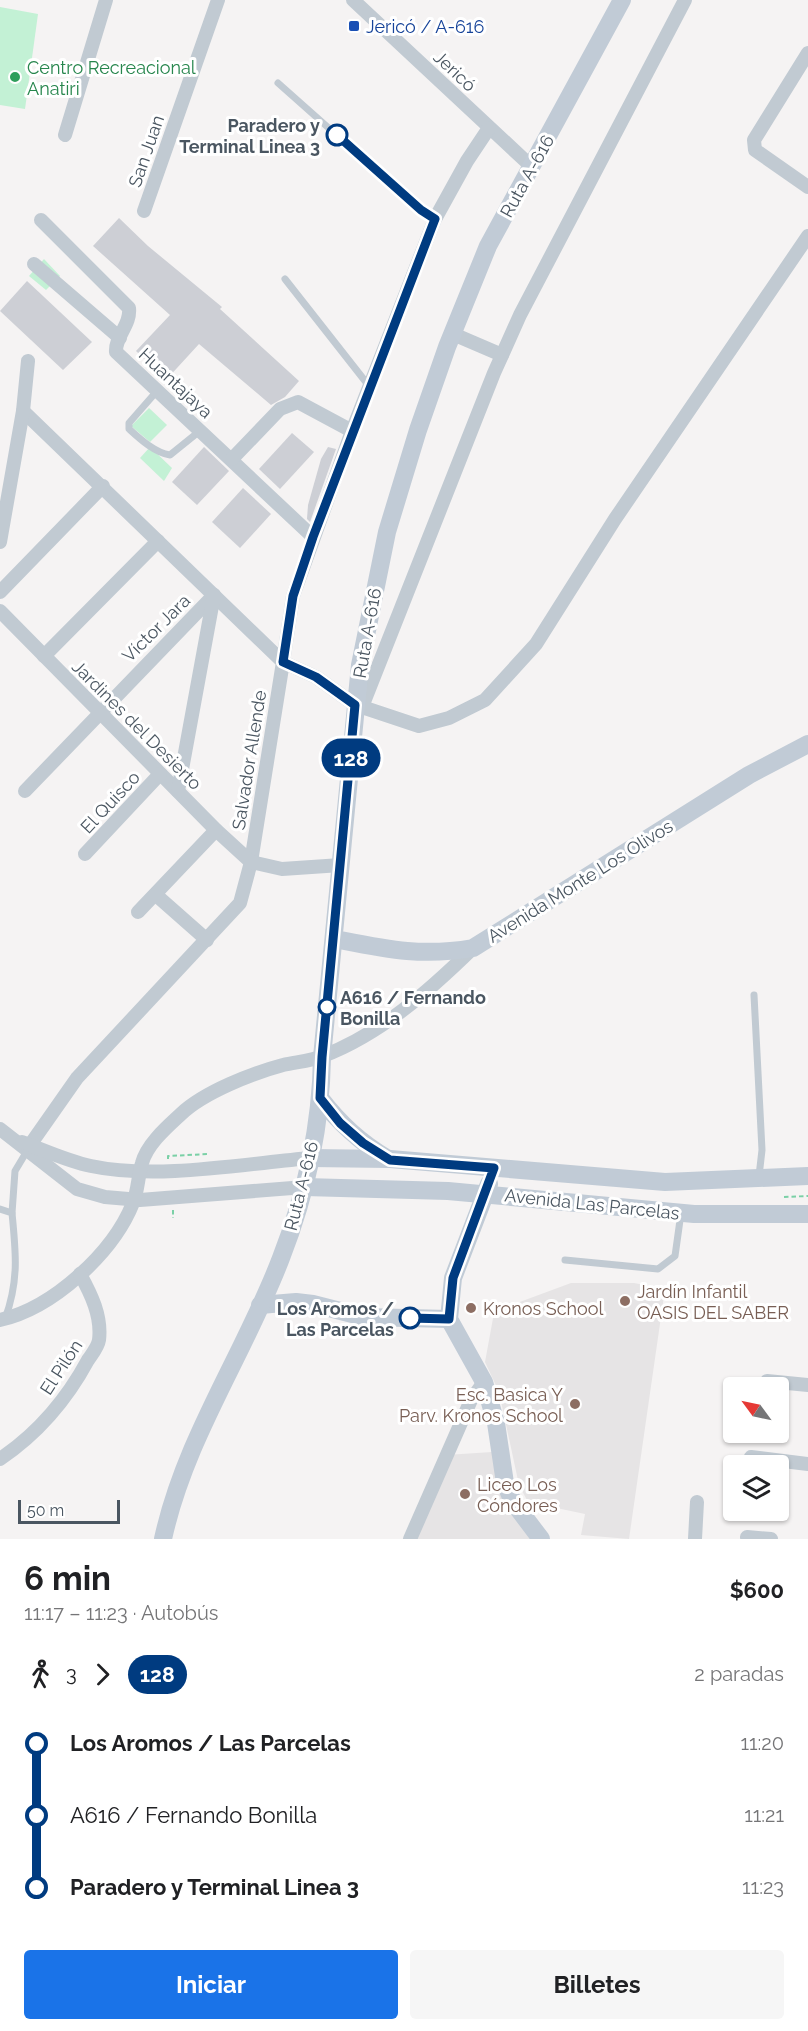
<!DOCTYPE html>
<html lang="es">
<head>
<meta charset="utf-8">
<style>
  :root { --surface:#fff; --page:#f6f6f6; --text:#202124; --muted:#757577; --accent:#1a73e8 }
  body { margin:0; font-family:Raleway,sans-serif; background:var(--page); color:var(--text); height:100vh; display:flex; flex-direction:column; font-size:22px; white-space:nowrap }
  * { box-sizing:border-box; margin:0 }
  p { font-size:20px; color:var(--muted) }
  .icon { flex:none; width:33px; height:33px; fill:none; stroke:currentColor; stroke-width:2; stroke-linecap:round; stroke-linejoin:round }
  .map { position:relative; height:1539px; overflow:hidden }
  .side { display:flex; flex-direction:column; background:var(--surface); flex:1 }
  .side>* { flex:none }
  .badge { padding:0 12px; border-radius:20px; font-size:21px; line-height:39px }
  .needle { width:39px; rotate:303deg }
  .controls { position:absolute; left:723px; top:1377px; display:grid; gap:12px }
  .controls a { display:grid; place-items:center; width:66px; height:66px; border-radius:6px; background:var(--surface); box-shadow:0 2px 4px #0004; font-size:30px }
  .scale { position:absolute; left:18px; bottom:15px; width:102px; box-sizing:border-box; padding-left:6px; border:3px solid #4a5661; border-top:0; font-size:16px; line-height:21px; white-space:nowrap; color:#4a5661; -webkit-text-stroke:4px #fff; paint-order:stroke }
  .map>.badge { position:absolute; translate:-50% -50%; box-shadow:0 0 0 3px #fff }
  .legs { display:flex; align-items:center; gap:9px; height:66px; padding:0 24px; font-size:20px }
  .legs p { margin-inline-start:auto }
  .headline { display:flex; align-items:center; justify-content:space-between; height:102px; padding:0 24px }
  h1 { font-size:33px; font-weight:700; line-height:45px }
  .cta { display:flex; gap:12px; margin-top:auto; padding:12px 24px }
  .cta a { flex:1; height:69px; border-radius:6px; background:var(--accent); color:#fff; font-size:24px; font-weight:700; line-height:69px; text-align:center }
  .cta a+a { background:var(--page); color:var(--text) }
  ul { padding:0 24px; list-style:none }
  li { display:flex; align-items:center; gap:21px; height:72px; font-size:22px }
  li i { display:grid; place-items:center; width:9px; height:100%; margin:0 8px; background:currentColor }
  li i::after { content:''; width:15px; height:15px; margin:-8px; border:4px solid; border-radius:50%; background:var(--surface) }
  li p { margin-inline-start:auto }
  li:first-child i { background:linear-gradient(#0000 50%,currentColor 0) }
  li:last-child i { background:linear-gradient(currentColor 50%,#0000 0) }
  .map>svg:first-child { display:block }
  .education { fill:#e6e4e5 }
  .green { fill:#c3f1d5 }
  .building { fill:#cdcfd5 }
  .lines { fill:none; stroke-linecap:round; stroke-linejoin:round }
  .path { stroke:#7ad0a6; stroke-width:2; stroke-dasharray:4.5 3; stroke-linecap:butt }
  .lane { stroke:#c1cad2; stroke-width:7 }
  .street { stroke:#c1cad2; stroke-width:14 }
  .secondary { stroke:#c1cbd6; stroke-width:18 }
  .line-1-casing { stroke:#fff; stroke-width:14 }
  .line-1 { stroke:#003b80; stroke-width:9 }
  .transit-dot { fill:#1a4fb4; stroke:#fff; stroke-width:2 }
  .leisure-dot { fill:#2e9e5b; stroke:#fff; stroke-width:2 }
  .stop-1-dot { fill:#fff; stroke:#003b80; stroke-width:3 }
  .education-dot { fill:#8d6e63; stroke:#fff; stroke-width:2 }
  .labels { text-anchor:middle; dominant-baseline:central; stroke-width:6; stroke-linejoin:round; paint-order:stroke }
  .transit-label { font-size:18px; fill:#164399; stroke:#fff; text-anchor:start }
  .leisure-label { font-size:18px; fill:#27864d; stroke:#fff; text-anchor:start }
  .street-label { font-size:18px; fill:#4a5661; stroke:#fff }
  .stop-label { font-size:18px; font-weight:bold; fill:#4a5661; stroke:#fff; text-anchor:end }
  .education-label { font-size:18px; fill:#785e54; stroke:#fff; text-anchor:start }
</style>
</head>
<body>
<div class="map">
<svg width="808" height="1539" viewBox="0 0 808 1539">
  <rect width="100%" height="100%" fill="#f5f3f3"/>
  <g class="education">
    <path d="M571,1283H634L665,1289L629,1539L581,1535L585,1514L528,1502L519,1485L499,1392L485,1362L496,1302L517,1303Z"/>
    <path d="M492,1452L533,1539H406L446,1455Z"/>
  </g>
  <g class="green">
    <path d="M0,7L38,14L25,109L0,105Z"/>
    <path d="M44,259L60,276L46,290L29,276Z"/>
    <path d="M149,408L167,425L150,442L131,426Z"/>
    <path d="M150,447L172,468L164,481L140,458Z"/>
  </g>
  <g class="building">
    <path d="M119,218L148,246L222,307L220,309L299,381L285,397L271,405L199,344L166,380L136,351L170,315L93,246Z"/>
    <path d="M27,281L92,342L63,370L0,311Z"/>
    <path d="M292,433L314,452L280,489L259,469Z"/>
    <path d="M204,447L229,471L197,505L172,482Z"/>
    <path d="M328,447L336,449L310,522L307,519L308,505L321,459Z"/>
    <path d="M243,488L271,514L240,548L212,522Z"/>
  </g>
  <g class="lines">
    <g class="path">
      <path d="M168,1159V1156L209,1154"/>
      <path d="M784,1197L808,1196"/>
      <path d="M173,1210V1218"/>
    </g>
    <g class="lane">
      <path d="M278,83L421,210L435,219"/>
      <path d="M285,279L369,386"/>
      <path d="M157,391L129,423V429C140,439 155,453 170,455L201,430"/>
      <path d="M754,995L762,1150L759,1176"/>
      <path d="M0,1209L12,1213C16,1253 19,1281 5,1319"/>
      <path d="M12,1213L15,1171L27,1151"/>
      <path d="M565,1260L658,1269L675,1256L681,1213"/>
    </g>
    <g class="street">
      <path d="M353,0L532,167"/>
      <path d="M808,53L754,140L755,150L808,187"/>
      <path d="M489,128L467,161L435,219L352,431L293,596L283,662L316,677L355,705L362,707L494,373L520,315L685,0"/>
      <path d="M65,135L106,0"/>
      <path d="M144,211L218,0"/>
      <path d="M41,220L129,308C131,325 115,336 116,352L313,537"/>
      <path d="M34,264L120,338"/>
      <path d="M453,334L502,355"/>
      <path d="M23,411L283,662L251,862L240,903L77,1078L30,1145"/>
      <path d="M232,459L280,409L298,402L352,431"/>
      <path d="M0,542L23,411L28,361"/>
      <path d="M0,592L103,486"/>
      <path d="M0,611L216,830L251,862L282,869L341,865"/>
      <path d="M44,656L158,541"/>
      <path d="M362,707L419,726L449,718L485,700L536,644L615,519L808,236"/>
      <path d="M25,791L214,595"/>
      <path d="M178,791L214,595"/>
      <path d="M85,854L160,774"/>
      <path d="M156,895L207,940"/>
      <path d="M138,912L216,830"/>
      <path d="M0,1129L77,1189L105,1197L140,1200L305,1187"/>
      <path d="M22,1142C44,1150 67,1161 91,1166C156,1180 243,1164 310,1158"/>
      <path d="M0,1320C53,1308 113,1253 133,1203C138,1191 138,1176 142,1163C147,1144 167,1127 181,1114C204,1092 253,1073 283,1065C296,1062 311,1061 323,1056C381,1034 430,990 473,948"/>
      <path d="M767,1381L808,1385"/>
      <path d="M751,1457L808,1464"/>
      <path d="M0,1459C37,1434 67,1399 88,1360C92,1354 98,1347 99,1340C102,1316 91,1294 80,1274"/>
      <path d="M747,1537L771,1539"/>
      <path d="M410,1539L471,1400L484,1382"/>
      <path d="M695,1539L697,1502"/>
    </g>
    <g class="secondary">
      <path d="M335,939C386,949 421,957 473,948L749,775L808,744"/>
      <path d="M320,1098C340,1124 360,1142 388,1159"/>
      <path d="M310,1158L390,1159L665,1182L808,1176"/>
      <path d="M489,1184L453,1278L449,1319L484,1382L496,1423L505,1483L513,1502L541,1539"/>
      <path d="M305,1187L448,1191L694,1214H808"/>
      <path d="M260,1305L296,1302L313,1304L364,1317L449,1319"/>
      <path d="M163,1539C185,1438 245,1353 281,1258C306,1194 321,1125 322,1057L360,665L387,532L418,430L447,347L488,246L622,0"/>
    </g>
  </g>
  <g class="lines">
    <defs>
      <path id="line-1" d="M337,135L421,210L435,219L313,537L293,596L283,662L316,677L355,705L322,1057L320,1098L340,1123L363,1143L390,1160L494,1168L453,1278L449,1319L410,1318"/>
    </defs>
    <use href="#line-1" class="line-1-casing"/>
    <use href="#line-1" class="line-1"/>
  </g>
  <rect class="transit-dot" x="348" y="20" width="12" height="12" rx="3"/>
  <circle class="leisure-dot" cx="15" cy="77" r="6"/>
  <g class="stop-1-dot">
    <circle cx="337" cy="135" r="10"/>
    <circle cx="327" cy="1007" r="8"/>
    <circle cx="410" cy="1318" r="10"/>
  </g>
  <g class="education-dot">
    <circle cx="625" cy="1301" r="6"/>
    <circle cx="471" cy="1308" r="6"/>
    <circle cx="575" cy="1404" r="6"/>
    <circle cx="465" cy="1494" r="6"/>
  </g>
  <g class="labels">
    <g class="transit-label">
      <text x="366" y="26">Jericó / A-616</text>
    </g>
    <g class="leisure-label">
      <text x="27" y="67">Centro Recreacional<tspan x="27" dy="21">Anatiri</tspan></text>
    </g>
    <g class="street-label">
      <text transform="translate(455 71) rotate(43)">Jericó</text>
      <text transform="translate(146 151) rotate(-71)">San Juan</text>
      <text transform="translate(527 176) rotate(-61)">Ruta A-616</text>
      <text transform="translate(176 383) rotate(43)">Huantajaya</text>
      <text transform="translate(156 628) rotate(-45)">Víctor Jara</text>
      <text transform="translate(367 633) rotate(-80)">Ruta A-616</text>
      <text transform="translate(137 725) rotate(45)">Jardines del Desierto</text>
      <text transform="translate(249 760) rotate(-81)">Salvador Allende</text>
      <text transform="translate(110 802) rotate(-47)">El Quisco</text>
      <text transform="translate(580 881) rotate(-32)">Avenida Monte Los Olivos</text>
      <text transform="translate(301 1186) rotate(-76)">Ruta A-616</text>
      <text transform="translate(592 1204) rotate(6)">Avenida Las Parcelas</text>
      <text transform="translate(61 1367) rotate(-57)">El Pilón</text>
    </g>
    <g class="stop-label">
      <text x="320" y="125">Paradero y<tspan x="320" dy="21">Terminal Linea 3</tspan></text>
      <text x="340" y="997" text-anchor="start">A616 / Fernando<tspan x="340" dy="21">Bonilla</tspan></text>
      <text x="394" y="1308">Los Aromos /<tspan x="394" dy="21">Las Parcelas</tspan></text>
    </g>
    <g class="education-label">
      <text x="637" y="1291">Jardín Infantil<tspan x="637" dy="21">OASIS DEL SABER</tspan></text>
      <text x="483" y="1308">Kronos School</text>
      <text x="563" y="1394" text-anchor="end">Esc. Basica Y<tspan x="563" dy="21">Parv. Kronos School</tspan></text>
      <text x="477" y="1484">Liceo Los<tspan x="477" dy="21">Cóndores</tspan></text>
    </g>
  </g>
</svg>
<div class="controls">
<a><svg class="needle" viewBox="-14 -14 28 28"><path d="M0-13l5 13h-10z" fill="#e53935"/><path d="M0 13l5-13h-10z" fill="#757577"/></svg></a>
<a><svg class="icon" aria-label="layers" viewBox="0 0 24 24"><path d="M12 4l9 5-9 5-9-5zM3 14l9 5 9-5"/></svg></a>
</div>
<div class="scale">50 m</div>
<b class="badge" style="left:351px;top:758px;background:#003b80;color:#fff">128</b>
</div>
<section class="side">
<div class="headline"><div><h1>6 min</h1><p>11:17 – 11:23 · Autobús</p></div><b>$600</b></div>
<div class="legs"><svg class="icon" aria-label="walk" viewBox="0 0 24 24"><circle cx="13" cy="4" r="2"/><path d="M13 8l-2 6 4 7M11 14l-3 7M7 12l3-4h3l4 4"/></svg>3<svg class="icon" aria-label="forward" viewBox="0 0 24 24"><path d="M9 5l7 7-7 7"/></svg><b class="badge" style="background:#003b80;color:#fff">128</b><p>2 paradas</p></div>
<ul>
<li><i style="color:#003b80"></i><b>Los Aromos / Las Parcelas</b><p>11:20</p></li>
<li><i style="color:#003b80"></i><span>A616 / Fernando Bonilla</span><p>11:21</p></li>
<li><i style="color:#003b80"></i><b>Paradero y Terminal Linea 3</b><p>11:23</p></li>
</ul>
<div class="cta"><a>Iniciar</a><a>Billetes</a></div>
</section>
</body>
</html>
